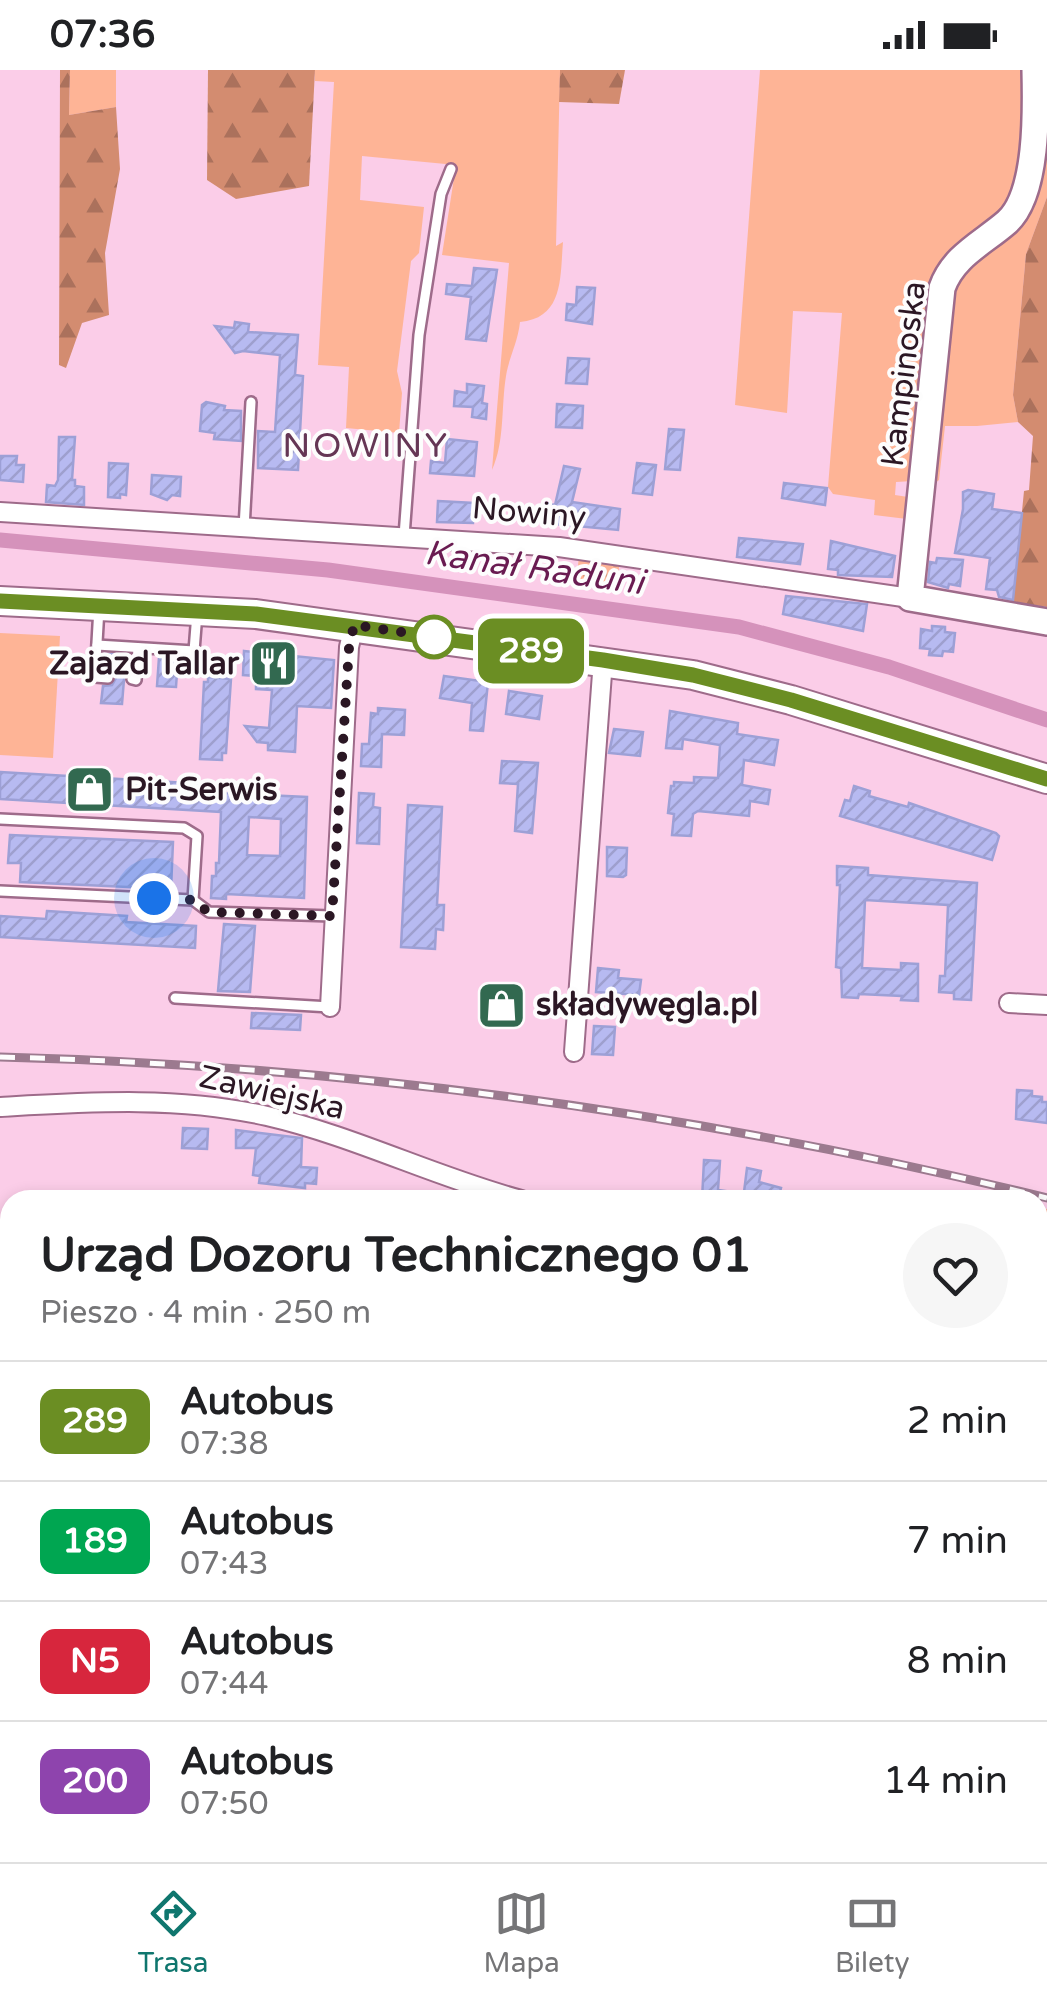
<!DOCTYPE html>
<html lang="pl">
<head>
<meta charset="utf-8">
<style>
  :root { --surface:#fff; --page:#f6f6f6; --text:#202124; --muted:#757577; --line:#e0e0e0; --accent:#0f766e }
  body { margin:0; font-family:"Varela Round",sans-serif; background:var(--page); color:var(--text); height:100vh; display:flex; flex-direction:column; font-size:38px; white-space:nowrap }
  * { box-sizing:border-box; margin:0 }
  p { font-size:32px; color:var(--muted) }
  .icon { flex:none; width:55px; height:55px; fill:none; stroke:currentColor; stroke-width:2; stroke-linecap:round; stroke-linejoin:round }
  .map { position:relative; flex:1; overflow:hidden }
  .drawer { position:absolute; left:0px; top:1120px; width:1048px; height:672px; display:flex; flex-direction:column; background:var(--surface); border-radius:30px 30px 0 0; box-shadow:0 5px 15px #0003 }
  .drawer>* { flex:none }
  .badge { padding:0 20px; border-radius:15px; font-size:35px; line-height:65px }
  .you { position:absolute; width:50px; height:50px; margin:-25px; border:8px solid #fff; border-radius:50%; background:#1a73e8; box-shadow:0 0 0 15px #1a73e833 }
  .map>.badge { position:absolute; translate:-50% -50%; box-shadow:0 0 0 5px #fff }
  .round { display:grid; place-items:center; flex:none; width:105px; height:105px; border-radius:52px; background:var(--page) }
  .overview { display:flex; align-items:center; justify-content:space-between; height:170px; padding:0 40px }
  h1 { font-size:48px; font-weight:700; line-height:75px }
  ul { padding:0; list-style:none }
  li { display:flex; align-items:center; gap:30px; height:120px; padding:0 40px; border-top:2px solid var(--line) }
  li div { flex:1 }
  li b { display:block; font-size:38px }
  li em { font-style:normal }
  li .badge { min-width:110px; font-weight:700; text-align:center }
  .status { display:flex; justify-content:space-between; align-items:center; height:70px; padding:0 50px; background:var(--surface); direction:ltr }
  .status svg { height:28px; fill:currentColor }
  .menu { display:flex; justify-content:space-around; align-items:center; height:140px; border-top:2px solid var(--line); background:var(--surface); font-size:28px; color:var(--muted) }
  .menu a { display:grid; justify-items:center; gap:5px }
  .menu .selected { color:var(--accent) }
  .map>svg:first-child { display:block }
  .grass { fill:#feb496 }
  .forest { fill:url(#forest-firs) }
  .garden { fill:url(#garden-dots) }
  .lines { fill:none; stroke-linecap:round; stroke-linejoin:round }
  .canal { stroke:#d592bb; stroke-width:15 }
  .building { fill:url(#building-hatch); stroke:#9da0d6; stroke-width:2.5; fill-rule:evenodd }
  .lane-casing { stroke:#9e6b8a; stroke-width:14 }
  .street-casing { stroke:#9e6b8a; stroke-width:22 }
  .secondary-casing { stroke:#9e6b8a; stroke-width:30 }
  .primary-casing { stroke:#9e6b8a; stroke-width:32 }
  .lane { stroke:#fff; stroke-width:9 }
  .street { stroke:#fff; stroke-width:18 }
  .secondary { stroke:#fff; stroke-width:25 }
  .primary { stroke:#fff; stroke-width:28 }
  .rail-casing { stroke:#9c7a8f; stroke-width:9 }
  .rail { stroke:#fdfdfd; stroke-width:5; stroke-dasharray:15; stroke-linecap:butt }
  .line-casing { stroke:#fff; stroke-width:22 }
  .line { stroke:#6b8e23; stroke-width:15 }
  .walk { stroke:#2b1724; stroke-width:10; stroke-dasharray:0 18 }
  .stop-dot { fill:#fff; stroke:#6b8e23; stroke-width:5 }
  .labels { text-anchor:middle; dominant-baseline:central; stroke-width:8; stroke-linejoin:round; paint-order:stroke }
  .street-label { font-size:32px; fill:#2b1724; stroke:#fdfdfd }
  .poi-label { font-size:32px; font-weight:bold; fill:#2b1724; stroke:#fdfdfd; text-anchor:start }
  .neighbourhood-label { font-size:35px; letter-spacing:2.5px; fill:#653655; stroke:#fdfdfd }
  .water-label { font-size:35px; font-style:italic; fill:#691b51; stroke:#fdfdfd }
</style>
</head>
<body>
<div class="status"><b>07:36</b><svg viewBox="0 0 49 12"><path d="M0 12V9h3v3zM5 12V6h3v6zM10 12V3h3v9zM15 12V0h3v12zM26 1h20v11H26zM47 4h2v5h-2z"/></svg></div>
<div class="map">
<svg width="1047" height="1792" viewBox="0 0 1047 1792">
  <defs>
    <pattern id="forest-firs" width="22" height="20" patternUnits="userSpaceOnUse" patternTransform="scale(2.5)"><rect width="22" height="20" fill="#d38c70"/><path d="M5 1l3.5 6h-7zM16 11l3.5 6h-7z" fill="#ab715c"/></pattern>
    <pattern id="garden-dots" width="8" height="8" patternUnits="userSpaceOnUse" patternTransform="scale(2.5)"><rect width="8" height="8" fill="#feb496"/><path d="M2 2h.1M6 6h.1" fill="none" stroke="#da9a81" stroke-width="1.8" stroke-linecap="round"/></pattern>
    <pattern id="building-hatch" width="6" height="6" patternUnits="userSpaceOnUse" patternTransform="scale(2.5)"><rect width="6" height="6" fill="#b7baf1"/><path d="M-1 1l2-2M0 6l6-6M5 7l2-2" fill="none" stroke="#9e9fce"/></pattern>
  </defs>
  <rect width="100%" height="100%" fill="#fbcde8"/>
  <g class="grass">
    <path d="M70,0H116V37L69,45Z"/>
    <path d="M315,0H560L556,176L563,172C560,207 564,248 520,252C518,272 509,287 506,306C501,336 505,371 492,400L509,193L442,185L456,95L362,86L360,130L424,137L419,183L411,191L397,301L402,323L399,363L346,358L349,297L318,295L334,12L315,11Z"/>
    <path d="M760,0H1027L1018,114L1000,145L950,184L913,411L896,412L895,425L908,427L907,449L874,445L875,430L833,424L828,417L842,243L793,241L787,343L735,335Z"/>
    <path d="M1047,0V127L1026,184L1013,325L1018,352L977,356H945L939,410L931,416L954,208L1016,153Z"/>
    <path d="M0,563L60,566L53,688L0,685Z"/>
    <path d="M1038,1137L1047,1139V1400L1038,1388Z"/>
  </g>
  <g class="forest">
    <path d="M60,0H70L69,45L116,37L120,99L105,183L109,245L82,253L66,298L59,295Z"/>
    <path d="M208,0H315L309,116L236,129L207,110Z"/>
    <path d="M560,0H625L619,34L559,32Z"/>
    <path d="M1047,127V537L1013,532L1024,421L1029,420L1033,366L1018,352L1013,325L1026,184Z"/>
  </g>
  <path class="garden" d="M579,486L620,492L615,521L576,514Z"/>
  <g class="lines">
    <path class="canal" d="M0,470L328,500L739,557L889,597L1047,650"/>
  </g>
  <g class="building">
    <path d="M474,198L497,200L486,271L466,269L471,227L446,224L447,214L472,216Z"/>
    <path d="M577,217L595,218L592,254L566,250L567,234L576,235Z"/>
    <path d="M235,252L249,254L248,262L298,265L295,305L303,306L298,400L258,398V361L275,362L280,285L243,281L235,283L215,256L234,258Z"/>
    <path d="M568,288L589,289L587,314L566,313Z"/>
    <path d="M467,314L484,316L482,333L487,334L486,349L472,347L473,337L454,336L455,321L467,323Z"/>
    <path d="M206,332L225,336L224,340L241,341V371L214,369L215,363L200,361L202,335Z"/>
    <path d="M557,334L583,336L582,358L556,357Z"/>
    <path d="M669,359L684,360L680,400L665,399Z"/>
    <path d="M59,367H75L72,410H75V416L84,417V435L46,432L47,415L55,416L58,410Z"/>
    <path d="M447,369L477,372L474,406L430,403L431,391L445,393Z"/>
    <path d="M0,386H17L16,395H24L23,412L0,410Z"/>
    <path d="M109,393L128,394L126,425L120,424V428L108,427Z"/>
    <path d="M637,393L656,395L652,425L633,423Z"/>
    <path d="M564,396L580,399L572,432L620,439L618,460L543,453L546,433L555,435Z"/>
    <path d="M152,405L181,407L180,426L172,425L167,430L151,424Z"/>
    <path d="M784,413L827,418L825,435L782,428Z"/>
    <path d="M968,420L994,424L992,439L1022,443L1013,530L999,527L997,520L986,519L990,488L955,483L963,439V422Z"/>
    <path d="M438,431L474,433L473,453L437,452Z"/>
    <path d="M739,468L803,474L800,494L737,487Z"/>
    <path d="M831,471L895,486L892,507L838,505V500L828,499Z"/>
    <path d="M937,488L963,490L960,516L949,514L948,518L928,512L930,492L936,493Z"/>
    <path d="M786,526L867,534L863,561L783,544Z"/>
    <path d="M932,556L945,557V562L955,563L953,582L943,581L942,586L929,585L930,579L920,578L921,559L932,561Z"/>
    <path d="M244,581L334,590L331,638L297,636L295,682L268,680V673L257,672L245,656L269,658L272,620L256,619V606L243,605Z"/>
    <path d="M105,584L126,585L122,634L101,633L103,616L112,615L116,608L112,601L104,600Z"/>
    <path d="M159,587L178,588L176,617L157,616Z"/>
    <path d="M444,606L488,612L483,661L470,660L472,633L440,628Z"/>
    <path d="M208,607L231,609L226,683H222V690L200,689L204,612H208Z"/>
    <path d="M509,621L542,626L539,649L506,644Z"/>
    <path d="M378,638L405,640L404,665L382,664L381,697L361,696L362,674H369L371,643L378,644Z"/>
    <path d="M670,641L738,653L737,664L778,670L774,695L744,690L742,715L770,720L768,734L750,731L749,746L698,741L693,744L691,766L672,765L674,744L668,743L671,716H674V712L694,713V707L718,708L720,675L683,669L682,679L666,678Z"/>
    <path d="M614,659L643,662L640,686L609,683Z"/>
    <path d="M502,691L538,693L532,763L515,761L518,714L500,713Z"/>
    <path d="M0,702L204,714L203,722L307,727L304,828L226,824V829L211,828L212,806H216V793H219L221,742L0,729ZM249,747L281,749L280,786L247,785Z"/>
    <path d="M854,716L870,721L869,726L908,737L909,733L996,763L999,766L992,790L840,746L845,730L850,731Z"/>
    <path d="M359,723L374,724L373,737L380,738L379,774L357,773Z"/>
    <path d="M408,735L442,737L437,835H444L443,860L436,859L435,879L401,877Z"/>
    <path d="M10,765L173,772L171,819L20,812L21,793H8Z"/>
    <path d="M607,777L627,778L626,805L623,807L607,806Z"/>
    <path d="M837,796L868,798V805L977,813L971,930L954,929V923L939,922L940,906H945L948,835L865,830L862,898L901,900V893L918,894V931L901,930L902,926L859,924L858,928L842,927L841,898L836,897L840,815H837Z"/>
    <path d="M47,841L127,846L126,852L196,856L195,878L0,867V846L46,849Z"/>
    <path d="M224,854L255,856L250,922L218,921Z"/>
    <path d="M598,898L619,900L618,908L641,910L639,925L596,922Z"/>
    <path d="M252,943L301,945L300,960L251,958Z"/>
    <path d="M594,956L615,957L613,985L592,984Z"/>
    <path d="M1017,1020L1032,1021V1026L1042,1027V1032H1047V1053L1016,1049Z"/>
    <path d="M183,1058L208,1059L207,1079L182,1078Z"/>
    <path d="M236,1060L302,1068L301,1097L317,1098L316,1114L305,1113V1118L259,1113L260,1106L253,1105L256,1078H236Z"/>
    <path d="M704,1090L720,1091L718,1120L740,1123V1130H702Z"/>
    <path d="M747,1098L761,1101L759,1112L781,1118L778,1130H743Z"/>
  </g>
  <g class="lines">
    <defs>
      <g id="lane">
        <path d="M244,458L251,332"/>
        <path d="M404,466L419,265L441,124L451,99"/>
        <path d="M99,538L95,607L108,608"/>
        <path d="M97,575L194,581L197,543"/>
        <path d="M132,609L136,610L138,578"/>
        <path d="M0,749L184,758L197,766L193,830"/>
        <path d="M0,821L193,830L209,842L332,846"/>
        <path d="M175,928L330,937"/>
        <path d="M648,1792L650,1782"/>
      </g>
      <g id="street">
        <path d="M0,442L559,477L910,528"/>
        <path d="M1009,933L1047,935"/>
        <path d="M330,937L349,577L354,555"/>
        <path d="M574,982L603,590"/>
        <path d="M0,1037C89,1032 179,1026 267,1046C354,1066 435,1107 521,1130"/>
        <path d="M1038,1397L1047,1408"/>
        <path d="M0,1580L10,1582"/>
        <path d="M1038,1640L1047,1643"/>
        <path d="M763,1782L785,1792"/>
      </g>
      <path id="secondary" d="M1035,0C1036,40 1038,124 1007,152C983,173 953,186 942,218L910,528L1047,552"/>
      <path id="primary" d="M0,531L256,544L693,605L791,630L1047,709"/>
    </defs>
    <use href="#lane" class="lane-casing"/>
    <use href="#street" class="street-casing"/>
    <use href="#secondary" class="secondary-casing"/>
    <use href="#primary" class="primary-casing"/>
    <use href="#lane" class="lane"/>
    <use href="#street" class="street"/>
    <use href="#secondary" class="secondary"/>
    <use href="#primary" class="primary"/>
    <defs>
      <path id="rail" d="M0,987C352,996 705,1044 1047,1128"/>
    </defs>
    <use href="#rail" class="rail-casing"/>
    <use href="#rail" class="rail"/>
  </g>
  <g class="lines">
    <defs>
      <path id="line" d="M0,531L256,544L603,590L693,605L791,630L1047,709"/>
    </defs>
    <use href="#line" class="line-casing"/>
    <use href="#line" class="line"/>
    <path class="walk" d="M154,828L193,830L208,842L332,846L349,578L354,555L434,567"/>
  </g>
  <defs>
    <symbol id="restaurant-square" viewBox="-11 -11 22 22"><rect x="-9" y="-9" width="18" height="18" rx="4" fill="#326950" stroke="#fdfdfd"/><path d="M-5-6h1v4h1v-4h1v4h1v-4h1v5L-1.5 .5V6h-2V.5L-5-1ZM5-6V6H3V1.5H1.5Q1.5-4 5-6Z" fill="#fff"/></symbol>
    <symbol id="shop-square" viewBox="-11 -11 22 22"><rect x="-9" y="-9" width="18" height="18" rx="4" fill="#326950" stroke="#fdfdfd"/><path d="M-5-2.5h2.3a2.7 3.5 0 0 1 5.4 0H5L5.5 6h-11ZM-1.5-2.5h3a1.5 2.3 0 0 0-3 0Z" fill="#fff"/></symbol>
  </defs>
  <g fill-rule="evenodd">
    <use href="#restaurant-square" x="246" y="566" width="55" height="55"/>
    <use href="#shop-square" x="62" y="692" width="55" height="55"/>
    <use href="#shop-square" x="474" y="908" width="55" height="55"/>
  </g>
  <circle class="stop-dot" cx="434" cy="567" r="20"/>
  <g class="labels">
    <g class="street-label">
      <text transform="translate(904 304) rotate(-83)">Kampinoska</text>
      <text transform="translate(529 443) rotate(5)">Nowiny</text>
      <text transform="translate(272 1023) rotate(13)">Zawiejska</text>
    </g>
    <g class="poi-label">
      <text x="239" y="594" text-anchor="end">Zajazd Tallar</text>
      <text x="125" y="720">Pit-Serwis</text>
      <text x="536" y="935">składywęgla.pl</text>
    </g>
    <g class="neighbourhood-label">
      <text x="366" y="376">NOWINY</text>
    </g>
    <g class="water-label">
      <text transform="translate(534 498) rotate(8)">Kanał Raduni</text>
    </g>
  </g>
</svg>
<div class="you" style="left:154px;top:828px"></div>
<b class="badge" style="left:531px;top:581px;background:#6b8e23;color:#fff">289</b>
<section class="drawer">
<div class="overview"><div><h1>Urząd Dozoru Technicznego 01</h1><p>Pieszo · 4 min · 250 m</p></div><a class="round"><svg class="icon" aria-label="heart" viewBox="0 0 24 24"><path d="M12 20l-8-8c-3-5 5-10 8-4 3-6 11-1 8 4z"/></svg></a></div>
<ul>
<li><span class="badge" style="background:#6b8e23;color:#fff">289</span><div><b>Autobus</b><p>07:38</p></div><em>2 min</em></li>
<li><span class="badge" style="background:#00a651;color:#fff">189</span><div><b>Autobus</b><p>07:43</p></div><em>7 min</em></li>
<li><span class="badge" style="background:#d7263d;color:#fff">N5</span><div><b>Autobus</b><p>07:44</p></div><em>8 min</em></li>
<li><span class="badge" style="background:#8e44ad;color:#fff">200</span><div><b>Autobus</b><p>07:50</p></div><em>14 min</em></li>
</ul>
</section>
</div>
<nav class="menu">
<a class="selected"><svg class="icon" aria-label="directions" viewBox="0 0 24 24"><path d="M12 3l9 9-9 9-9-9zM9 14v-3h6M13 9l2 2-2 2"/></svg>Trasa</a>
<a><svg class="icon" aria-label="map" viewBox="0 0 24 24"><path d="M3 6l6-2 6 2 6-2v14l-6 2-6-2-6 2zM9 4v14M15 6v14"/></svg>Mapa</a>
<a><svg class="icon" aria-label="tickets" viewBox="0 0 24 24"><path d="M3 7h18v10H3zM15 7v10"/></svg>Bilety</a>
</nav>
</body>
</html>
